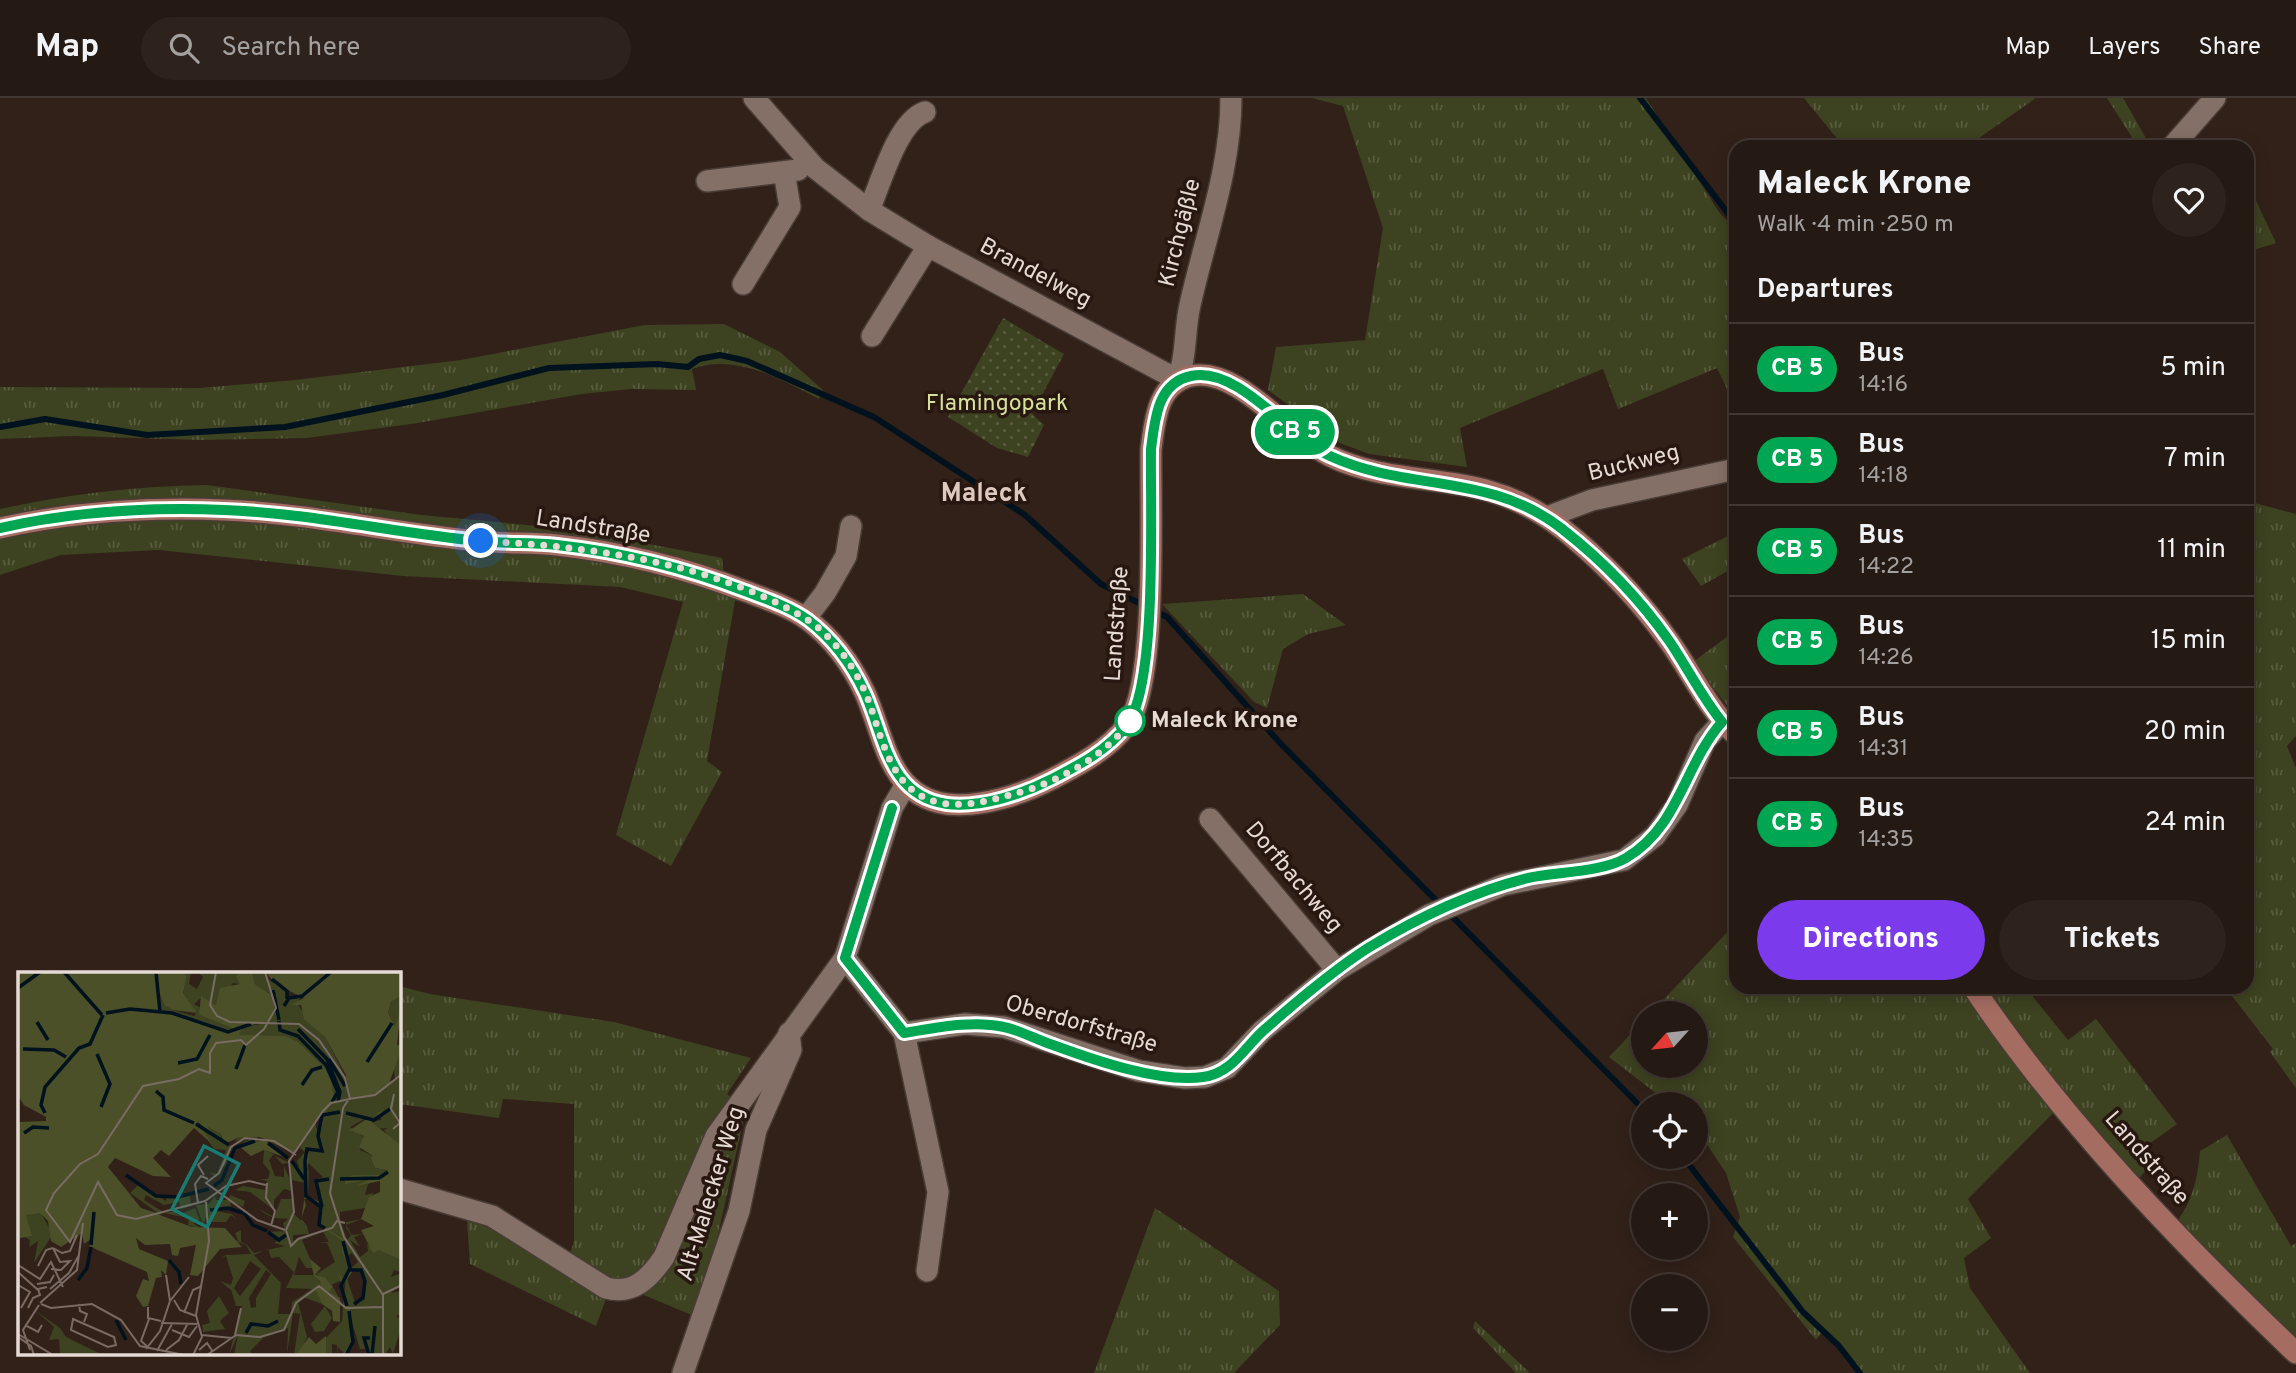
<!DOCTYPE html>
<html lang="en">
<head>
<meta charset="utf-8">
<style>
  :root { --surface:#251913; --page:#2d221c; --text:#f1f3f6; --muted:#a3a0a0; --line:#423833; --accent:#7c3aed }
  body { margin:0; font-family:Overpass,sans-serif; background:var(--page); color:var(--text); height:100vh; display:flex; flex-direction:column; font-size:26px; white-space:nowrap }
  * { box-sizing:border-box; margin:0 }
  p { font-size:23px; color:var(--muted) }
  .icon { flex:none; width:38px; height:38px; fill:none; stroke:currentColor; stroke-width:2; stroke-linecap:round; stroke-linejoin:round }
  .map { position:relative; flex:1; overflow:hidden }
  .side { position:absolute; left:1729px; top:42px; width:525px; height:854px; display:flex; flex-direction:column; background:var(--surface); border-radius:21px; box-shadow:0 4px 18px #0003,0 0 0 2px var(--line) }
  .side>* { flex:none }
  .badge { padding:0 14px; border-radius:23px; font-size:24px; line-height:46px }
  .needle { width:46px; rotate:243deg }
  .buttons { position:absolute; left:1631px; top:903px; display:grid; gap:14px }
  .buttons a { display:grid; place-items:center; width:77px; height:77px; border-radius:50%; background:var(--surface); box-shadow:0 4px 18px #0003,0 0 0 2px var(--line); font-size:35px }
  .you { position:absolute; width:35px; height:35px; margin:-18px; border:5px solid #fff; border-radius:50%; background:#1a73e8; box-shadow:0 0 0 10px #1a73e833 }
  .map>.badge { position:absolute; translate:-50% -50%; box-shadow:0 0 0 4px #fff }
  h2 { padding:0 28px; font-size:26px; line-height:63px }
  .round { display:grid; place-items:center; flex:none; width:74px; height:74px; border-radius:37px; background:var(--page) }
  .head { display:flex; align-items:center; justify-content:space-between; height:119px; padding:0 28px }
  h1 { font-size:33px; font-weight:800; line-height:52px }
  .action { display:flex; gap:14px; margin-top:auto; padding:14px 28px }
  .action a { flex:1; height:80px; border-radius:42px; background:var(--accent); color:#fff; font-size:28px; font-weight:800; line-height:80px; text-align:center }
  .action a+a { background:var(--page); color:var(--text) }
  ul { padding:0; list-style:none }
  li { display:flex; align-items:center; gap:21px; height:91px; padding:0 28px; border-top:2px solid var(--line) }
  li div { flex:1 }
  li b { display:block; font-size:26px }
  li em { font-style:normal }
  li .badge { min-width:77px; font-weight:700; text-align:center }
  header { display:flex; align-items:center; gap:42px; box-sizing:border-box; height:98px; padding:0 35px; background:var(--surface); border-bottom:2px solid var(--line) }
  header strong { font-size:33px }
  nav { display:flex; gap:38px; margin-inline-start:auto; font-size:24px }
  .search { width:490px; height:63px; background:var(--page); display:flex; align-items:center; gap:18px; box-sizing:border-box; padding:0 24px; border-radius:38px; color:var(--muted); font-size:26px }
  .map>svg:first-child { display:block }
  .grass { fill:url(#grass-tufts) }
  .garden { fill:url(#garden-dots) }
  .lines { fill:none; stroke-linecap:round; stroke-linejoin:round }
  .stream { stroke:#01121f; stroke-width:6 }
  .street-casing { stroke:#493c37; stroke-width:24 }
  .secondary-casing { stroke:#493c37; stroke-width:24 }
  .street { stroke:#847067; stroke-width:21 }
  .secondary { stroke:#a56d61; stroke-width:21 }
  .line-casing { stroke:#fff; stroke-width:16 }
  .line { stroke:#00a651; stroke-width:10 }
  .walk { stroke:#e6dad5; stroke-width:7; stroke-dasharray:0 12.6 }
  .stop-dot { fill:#fff; stroke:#00a651; stroke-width:3.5 }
  .labels { text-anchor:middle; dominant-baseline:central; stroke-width:7; stroke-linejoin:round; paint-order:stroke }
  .street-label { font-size:23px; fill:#e6dad5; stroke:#271710 }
  .park-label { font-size:23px; fill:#d6e09b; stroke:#271710 }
  .stop-label { font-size:23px; font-weight:bold; fill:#e6dad5; stroke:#271710; text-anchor:start }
  .quarter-label { font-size:26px; font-weight:bold; fill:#dfc9bf; stroke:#271710 }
  .inset-river { fill:none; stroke:#01121f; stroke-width:3.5 }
  .inset-road { fill:none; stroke:#796b64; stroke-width:2 }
  .view { fill:#1a7b73; fill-opacity:0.15; stroke:#1a7b73; stroke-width:3.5 }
  .inset-edge { fill:none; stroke:#e6dad5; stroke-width:3.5 }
</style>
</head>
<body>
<header>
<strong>Map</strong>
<div class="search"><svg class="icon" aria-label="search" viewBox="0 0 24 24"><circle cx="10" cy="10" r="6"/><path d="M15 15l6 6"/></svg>Search here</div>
<nav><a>Map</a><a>Layers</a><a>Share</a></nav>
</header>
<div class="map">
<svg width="2296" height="1275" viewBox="0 0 2296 1275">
  <defs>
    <pattern id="grass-tufts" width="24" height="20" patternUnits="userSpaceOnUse" patternTransform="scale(1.75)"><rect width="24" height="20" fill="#3d4220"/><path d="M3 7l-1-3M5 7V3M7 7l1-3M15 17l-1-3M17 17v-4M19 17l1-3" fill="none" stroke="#595d40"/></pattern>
    <pattern id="garden-dots" width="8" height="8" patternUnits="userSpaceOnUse" patternTransform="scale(1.75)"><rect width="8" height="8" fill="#3d4220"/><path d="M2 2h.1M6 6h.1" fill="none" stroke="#595d40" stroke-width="1.8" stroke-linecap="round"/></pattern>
  </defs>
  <rect width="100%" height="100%" fill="#312119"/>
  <g class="grass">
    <path d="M1312,0H1646L1719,114L1736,133V310L1717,270L1618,311L1603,271L1460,330L1467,369L1369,356L1340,345L1268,292L1276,249L1365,242L1383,130L1343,8Z"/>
    <path d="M1804,0H2036L1966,49H1844Z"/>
    <path d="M2107,0H2123L2151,49H2138Z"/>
    <path d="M2247,84L2276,145L2247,154Z"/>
    <path d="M724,226L780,254L823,292L819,301C781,281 735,255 692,271L696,292L631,291L582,296L418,325L307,340L200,342L73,338L0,341V289L200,290L295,282L461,262L645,227Z"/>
    <path d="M207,387L422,417L570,431L722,460L726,495L736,497L707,663L722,674L671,768L616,737L683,504L620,489L403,478L159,452L61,457L0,477V411C69,396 137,388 207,387Z"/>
    <path d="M2247,403L2296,416V638L2287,648L2296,670V990L2270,954L2273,951L2225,889H2247Z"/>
    <path d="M1736,434V475L1733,470L1701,488L1682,461Z"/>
    <path d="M1303,496L1346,527L1308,536L1283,551L1267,610L1254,604L1162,506Z"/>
    <path d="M1736,532V619L1693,564Z"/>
    <path d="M1733,828L1736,831V889H1794L1801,896L1809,889H2025L2068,942L2096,921L2177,1026L2149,1046V1069L2133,1087L2062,1006L1968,1101L1991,1140L1964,1160L1970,1190L2030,1275H1860L1823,1233L1816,1242L1733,1139L1740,1119L1726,1075L1696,1030V1006H1670L1609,959L1643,923V968H1696V915H1651Z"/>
    <path d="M399,888L430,896L614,924L751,960L727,996L746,1011L715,1150L694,1218L639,1195L607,1198L596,1228L470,1166L467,1122L512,1137L564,1175L574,1143V1006L503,1001L499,1020L399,1006Z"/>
    <path d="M2227,1037L2291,1148L2296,1145V1255L2172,1131C2192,1104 2197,1086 2200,1053Z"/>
    <path d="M1155,1110L1279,1193L1280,1227L1234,1275H1094Z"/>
    <path d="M1475,1223L1530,1275H1516L1473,1230Z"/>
  </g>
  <path class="garden" d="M1003,220L1064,256L1032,316L1044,327L1028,359L997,350L948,319Z"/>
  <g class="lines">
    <g class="stream">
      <path d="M1640,0L1736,126"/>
      <path d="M0,329L45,321L147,337L285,329L443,297L549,270L657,266L688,269L699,261L720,257L747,263L874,319L1025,417L1101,486L1167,519L1280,645L1643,1011"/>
      <path d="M1683,1059L1803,1214L1839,1248L1860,1275"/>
    </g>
    <defs>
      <g id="street">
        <path d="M754,0L815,70L869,112L928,148L1178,282C1187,257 1184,233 1190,207C1205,139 1231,71 1231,0"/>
        <path d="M2172,49L2215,0"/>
        <path d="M707,83L798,72"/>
        <path d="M869,112C881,85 897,24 925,14"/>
        <path d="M743,186L790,109L784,74"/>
        <path d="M872,238L928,148"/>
        <path d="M1547,419L1592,402L1736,371"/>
        <path d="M806,520L825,495L846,458L851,428"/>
        <path d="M905,688L892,710L845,860L904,935L965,926L1004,929L1139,973L1185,980L1205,979L1227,970L1262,933L1337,872L1429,817L1503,787L1624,762L1655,738L1677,707L1705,643L1722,624"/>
        <path d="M1210,721L1337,872"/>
        <path d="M904,935L938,1094L927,1173"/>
        <path d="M399,1091L492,1118L606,1190C633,1197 649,1181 664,1159L716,1038L845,860"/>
        <path d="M683,1275L739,1113L756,1032L791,952L789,935"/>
      </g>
      <g id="secondary">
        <path d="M0,430C72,414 151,409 224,412C310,415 394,435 479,443C505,446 531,444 557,447C621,454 685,470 745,493C766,501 790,509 808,522C833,541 852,567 865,595C885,639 888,698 947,706C981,710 1023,696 1052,681C1079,667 1108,652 1127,627C1158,586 1150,409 1151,351C1155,322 1157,286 1191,278C1238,268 1289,338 1330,358C1381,383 1436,378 1489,393C1521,402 1551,420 1576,442C1611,472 1642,505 1669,543C1692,575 1707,610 1736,637"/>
        <path d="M1973,889C2061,1021 2181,1145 2296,1255"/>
      </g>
    </defs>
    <use href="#street" class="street-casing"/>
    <use href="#secondary" class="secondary-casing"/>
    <use href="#street" class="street"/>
    <use href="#secondary" class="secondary"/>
  </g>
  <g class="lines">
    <defs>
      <path id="line" d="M0,430C72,414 151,409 224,412C310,415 394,435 479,443C505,446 531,444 557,447C621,454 685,470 745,493C766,501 790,509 808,522C833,541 852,567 865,595C885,639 888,698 947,706C981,710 1023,696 1052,681C1079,667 1108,652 1127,627C1158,586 1150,409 1151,351C1155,322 1157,285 1191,278C1239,268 1289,339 1330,358C1408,394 1488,374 1561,430C1602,462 1640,501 1670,544C1688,571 1702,599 1722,624C1684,667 1679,729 1626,760C1603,774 1556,774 1528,780C1472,794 1417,820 1368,850C1332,873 1297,903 1264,932C1244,950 1232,975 1203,979C1159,985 1094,962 1053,947C1037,942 1020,932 1004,929C971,922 936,930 904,935L845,860L892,710"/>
    </defs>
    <use href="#line" class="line-casing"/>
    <use href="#line" class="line"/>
    <path class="walk" d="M481,443C587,448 710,464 803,519C832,536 856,570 868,601C884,645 892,701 949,706C972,708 995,701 1017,695C1057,685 1108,656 1130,623"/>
  </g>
  <circle class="stop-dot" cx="1130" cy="623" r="14"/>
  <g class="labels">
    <g class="street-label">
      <text transform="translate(1181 135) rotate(-76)">Kirchgäßle</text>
      <text transform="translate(1035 176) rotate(28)">Brandelweg</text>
      <text transform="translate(1634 366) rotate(-14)">Buckweg</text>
      <text transform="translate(593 430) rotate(9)">Landstraße</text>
      <text transform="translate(1118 526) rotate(-86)">Landstraße</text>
      <text transform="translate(1293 780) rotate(50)">Dorfbachweg</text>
      <text transform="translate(1081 927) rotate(16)">Oberdorfstraße</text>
      <text transform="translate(2146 1061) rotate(49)">Landstraße</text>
      <text transform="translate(712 1096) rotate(-73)">Alt-Malecker Weg</text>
    </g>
    <g class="park-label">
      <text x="997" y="306">Flamingopark</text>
    </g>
    <g class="stop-label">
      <text x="1151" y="623">Maleck Krone</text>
    </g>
    <g class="quarter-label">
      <text x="984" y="396">Maleck</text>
    </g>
  </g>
  <g transform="translate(18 874)">
    <rect width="383" height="383" fill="#312119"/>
    <path d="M165,0H173L171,12L179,17L185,5L180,0H222V12L215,11L198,33L184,25L176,32L183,36L181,43L220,58L206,60L186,49L143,40L142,22L146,33L155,38L176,44L179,40L171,36L165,22L169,4ZM234,0H248L251,8L270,20L269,26L283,23L280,32L284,39L307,65L327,104L369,115L372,104L371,109L377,108L375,92L380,76L383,79V144L377,147L383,151V173L373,169L366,158L370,156L356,157L353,150L363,148V140L356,147L350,145L332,155L346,165L342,178L355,184L352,185L357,196L369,198L366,203L327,206L326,211L347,206L352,207L349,210L357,209L350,212L347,223L356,221L347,236L322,240V248L329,268L333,263L328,256V250L344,247L328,253L334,263L345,262L336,265L342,275L332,268L342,285L350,279L349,272L383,288V300L376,298L373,305L383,301V313L373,321L383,319V342L378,344L383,347V356L375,382L372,375L367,383H350L347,377H342L330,337L334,372L327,382L320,375L319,383V373L314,372V383H308L306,368L324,349L325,335L298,316L304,332L285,325L280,330L289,365L283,380L276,383L282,342L275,341L269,383L270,356L245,366L232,379L235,383H216L220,363L211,383L224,334H218L213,318L202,309L213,313L215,306L208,284L201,287L208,283L233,282L228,273L214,268L220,269L217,261L223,258V270L229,273L236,281L267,274L256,271L261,268L250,260L267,259L265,251L270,247L256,246L246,241L241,237L256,245L263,227H275L276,242L289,254L291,262L275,263V269L308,258L301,250L304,235L289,226L288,206L283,204L287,211L274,208L271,191L264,192L257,184L281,195L279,189L287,180L282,176L291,154L316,127L313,112L265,67L220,63L224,55L249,51L255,24L237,12ZM304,143L305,152L301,164L305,179L290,177L291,182L288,189L305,205L297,208L303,230L290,225L291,196L288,201L286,190L289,176L303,177L297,149ZM305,260L311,270H301L309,271L317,290L297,303L307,305L313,313L324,308L331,296L328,285L334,281L340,290L331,298H342L348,310L345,326L338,334L328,303L325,333L315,315L311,320L296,303H276L281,285L288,296H296L284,268ZM250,277L253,286L261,285L276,300L268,316L294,317L274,330L273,342H260L263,311L236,283ZM232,289L243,297L222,324L216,316ZM248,298L253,302L238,326V335L233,336L231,326ZM383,24L382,48L377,55L370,41L373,30ZM178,150L196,165L190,154L203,162V169L217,176L227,169L237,167L216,169L222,165H239L240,169L216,177L213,176L208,192L197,205L191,200L199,202L208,178L196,177ZM246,178L256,182L251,188L257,204L266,205V194L273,210V219L266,217L256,228V238L232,220L217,218L225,214L247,218L249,209L241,207H250L252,200L245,191ZM120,213L148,229L149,224L172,223L173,234L163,237L161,230L146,233L128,223L126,228L147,241L162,238L157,240L160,243L177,236L182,248L175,251L183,257L170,253L171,246L145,241L137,245L122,236L140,241L112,221ZM212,223L227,229L225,235L213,229L212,237L192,238L214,242L219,248L213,243L208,250H189L191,239L185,252L178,233L191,232L197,224L198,228H210ZM22,240L35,262L16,291L20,269L11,275L12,268L4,263L13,265L8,243ZM201,324L211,341L202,349L207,357L185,360L184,353L192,351L189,339ZM307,334L314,346L306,359L297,360L293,352ZM18,339L42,356L48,365L85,383H42L41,367L31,368L36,355Z" fill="#3d4220" fill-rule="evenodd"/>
    <path d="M0,0H165L169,4L165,21L179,41L155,38L146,33L142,22L143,40L186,49L206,59L219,58L181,43L183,24L198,33L202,16L222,12L218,4L222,0H234L237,12L255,24L257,34L251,49L224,55L221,63L267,64L280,70L312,101L316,126L308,140H322L304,143L305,152L301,164L305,178L304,180L290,178L291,182L288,209L289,226L302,233L305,238L301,252L327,268L325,279L334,300L324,315L332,337L336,369L329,383L325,382L335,369L320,297L324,308L331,295L324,280L325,269L300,252L304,237L291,227H286L288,233L283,247L289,254L283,249L288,215L286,207L277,195L276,190L288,207V177H302L299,164L305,139L276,181L242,165H222L206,172L203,162L190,155L199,167L179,149L194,172L176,156L151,184L143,178L135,186L153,205L135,204L97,186L90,195L123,236L174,255L207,256L224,275L202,277L180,304L172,303L178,273L162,276L160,284L154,283L152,272L127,273L118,266L121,277L150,289L148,303L143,298L144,305L138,306L130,334L125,335L118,324L125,307L131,309L129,300L71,274L73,267L66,272L64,261L43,275L33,269L30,249L22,241L8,243L14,264L2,266L0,150L28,149V145L6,133L0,124ZM248,0H383V24L373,30L370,41L377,55L383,37L379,73H383V79L370,114L355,123L333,126L328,103L307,65L286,47L283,33H273L286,26L257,12ZM376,122L373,138L353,150L383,173V288L361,278L355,281L343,258L356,254L343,247L351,225L362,220V209L338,214L352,207L327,212L326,208L335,203H366L369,198L357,196L352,185L355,184L341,175L346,164L332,158L350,146L341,147L337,143L331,145L323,140L332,144L339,142L356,148L360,140L370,139ZM247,168L272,187L246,178L233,184L222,175L213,185L224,172ZM292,287L303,296L297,303L307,305L315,315L311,320L322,326V350L315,349L314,339L304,332L297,316L303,314L302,309L296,304ZM291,365L298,372L308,364V383H278Z" fill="#4b5028"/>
    <path class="inset-river" d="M46,0L84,43M138,0L142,40M254,7L269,19V27M0,16L22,0M255,18L261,48M266,34L271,26L284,24L313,0M88,41L112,37L154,41L210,60L233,52M261,49L262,58L280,64L308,93L320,120L314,130M19,50L30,68M280,57L309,87L322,120L320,129M5,77L36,78L48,85M79,82L92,112L83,135M311,87L327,114M349,90L374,51M160,91L179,87L192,63M218,97L227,73M284,113L294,98L304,95M138,119L145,125L146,138L176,151M27,141L23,133L27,115L61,76L72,72L85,43M328,141L356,148L372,137M178,152L211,173M6,161L15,155L31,156M250,171L270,186M274,189L286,207M108,203L138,224L160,225L191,217M322,207L361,206L370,200M196,214L204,208L217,176L237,169M304,235L298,209L311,207M192,238L210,236L225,241M226,241L235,253L249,259M307,256L301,253L303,235L288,224L287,189L289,177L304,179L300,164L304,143L322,140M250,260L261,268L268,263M325,269L332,296L323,314L329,334M73,273L76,240M151,288L161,300L163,312M330,298H343L347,309L345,326L336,332M60,308L69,296L73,275M98,348L108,368M228,361L233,352L250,354L260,349M328,383L335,370L331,339M351,383L346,366H352M354,383L357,354"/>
    <path class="inset-road" d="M198,0L192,33L199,44L212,50L281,52L301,68L327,106L332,127L313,131L305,139L271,189L276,240L268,258M247,0L258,36L246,57L228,73L223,68L198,71L192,81V101L181,97L161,107L125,114L80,182L62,192L36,221L28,238L52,270L80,210L99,243L118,247L187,229L208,214L231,209L248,213M375,157L382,151L373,137L376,122M186,203L180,193L190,184M249,211L248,226L257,239L253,254M180,231L177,212L183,204L190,207M267,258L239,248L188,211L201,201L213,175L227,166L256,169L278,183M268,258L273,274L280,267L314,256L319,249L327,251M35,276L44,281L52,279L59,263M0,293L22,307L33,290L45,315M20,294L28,278L35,276M33,297L43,298L52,289L42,290L35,276M0,300L20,318M19,312L32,310L36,303M0,313L12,320L3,336M32,317L51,301L61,283M365,322L384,313M156,328L162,338L178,344M152,329L171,305M22,331L59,298L65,251M23,332L33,336L74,332L103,348L122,374L166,383M61,332L62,339L69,342L66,350M130,335V346L143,349M10,336L15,326L22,323L20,317L29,315M166,341L175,318L184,314M55,347L96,365L98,373L90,375L53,358ZM143,351L181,352M7,353L20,360L24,353M154,358L171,365L179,354M0,362L35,383M184,363L214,366M217,363L223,336M0,365L13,374L16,383M131,376L123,369L131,347M128,377L142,359L152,329L148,303M12,378L5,358L21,333M148,378L161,368L170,351M181,378L189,371L195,380M139,379L154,352M175,383L184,365L178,343L191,269L188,230M189,383L218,363L242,365L266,358L278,331L301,314L328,336L365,335M365,383V323L326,265L312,221L325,136L331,127L357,123L384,102"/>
    <path class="view" d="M186,174L221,192L189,255L154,237Z"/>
    <rect width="383" height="383" class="inset-edge"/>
  </g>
</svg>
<div class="buttons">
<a><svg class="needle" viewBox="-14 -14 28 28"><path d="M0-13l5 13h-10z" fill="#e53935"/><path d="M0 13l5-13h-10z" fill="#a3a0a0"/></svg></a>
<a><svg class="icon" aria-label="locate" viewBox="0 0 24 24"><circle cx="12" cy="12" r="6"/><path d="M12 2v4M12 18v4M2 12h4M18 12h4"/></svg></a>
<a>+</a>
<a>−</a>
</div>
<div class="you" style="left:481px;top:443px"></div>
<b class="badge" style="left:1295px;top:334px;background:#00a651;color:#fff">CB 5</b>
<section class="side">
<div class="head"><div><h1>Maleck Krone</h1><p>Walk · 4 min · 250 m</p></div><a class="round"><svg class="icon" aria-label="heart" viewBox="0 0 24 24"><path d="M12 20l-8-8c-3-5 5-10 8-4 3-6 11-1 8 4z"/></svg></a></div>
<h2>Departures</h2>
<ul>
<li><span class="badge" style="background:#00a651;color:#fff">CB 5</span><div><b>Bus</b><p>14:16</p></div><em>5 min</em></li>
<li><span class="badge" style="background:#00a651;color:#fff">CB 5</span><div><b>Bus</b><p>14:18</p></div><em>7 min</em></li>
<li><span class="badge" style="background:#00a651;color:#fff">CB 5</span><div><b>Bus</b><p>14:22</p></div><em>11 min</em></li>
<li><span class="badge" style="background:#00a651;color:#fff">CB 5</span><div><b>Bus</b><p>14:26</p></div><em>15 min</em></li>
<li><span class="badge" style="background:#00a651;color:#fff">CB 5</span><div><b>Bus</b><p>14:31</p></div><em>20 min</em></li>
<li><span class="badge" style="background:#00a651;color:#fff">CB 5</span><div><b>Bus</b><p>14:35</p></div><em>24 min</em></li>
</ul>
<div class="action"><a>Directions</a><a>Tickets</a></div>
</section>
</div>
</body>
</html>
